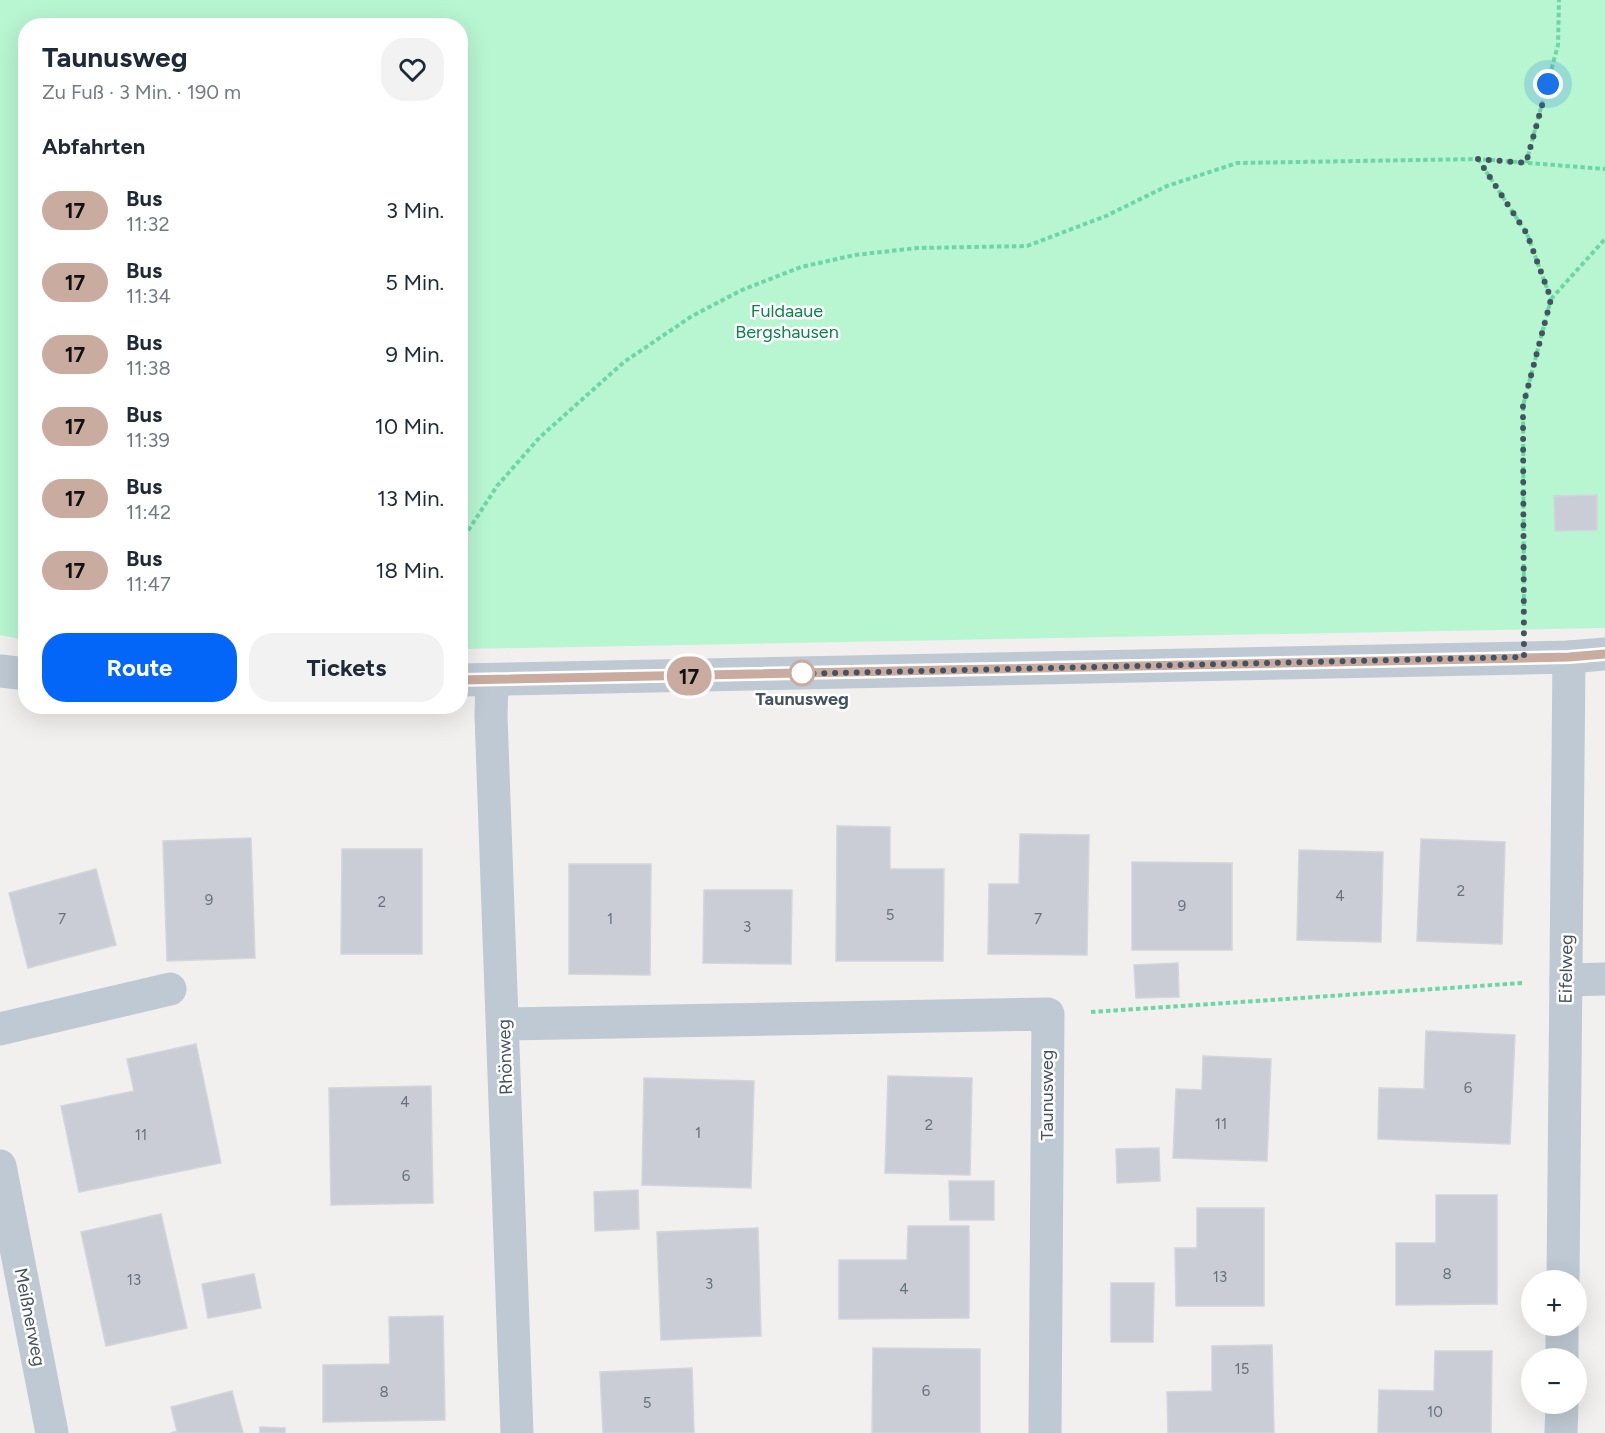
<!DOCTYPE html>
<html lang="de">
<head>
<meta charset="utf-8">
<style>
  :root { --surface:#fff; --page:#f2f2f3; --text:#1f2937; --muted:#747a83; --accent:#0366f8 }
  body { margin:0; font-family:Figtree,sans-serif; background:var(--page); color:var(--text); height:100vh; display:flex; flex-direction:column; font-size:22px; white-space:nowrap }
  * { box-sizing:border-box; margin:0 }
  p { font-size:20px; color:var(--muted) }
  .icon { flex:none; width:33px; height:33px; fill:none; stroke:currentColor; stroke-width:2; stroke-linecap:round; stroke-linejoin:round }
  .map { position:relative; flex:1; overflow:hidden }
  .details { position:absolute; left:18px; top:18px; width:450px; height:696px; display:flex; flex-direction:column; background:var(--surface); border-radius:24px; box-shadow:0 6px 24px #0002 }
  .details>* { flex:none }
  .badge { padding:0 12px; border-radius:20px; font-size:21px; line-height:39px }
  .tools { position:absolute; left:1521px; top:1270px; display:grid; gap:12px }
  .tools a { display:grid; place-items:center; width:66px; height:66px; border-radius:50%; background:var(--surface); box-shadow:0 6px 24px #0002; font-size:30px }
  .you { position:absolute; width:30px; height:30px; margin:-15px; border:4px solid #fff; border-radius:50%; background:#1a73e8; box-shadow:0 0 0 9px #1a73e833 }
  .map>.badge { position:absolute; translate:-50% -50%; box-shadow:0 0 0 3px #fff }
  h2 { padding:0 24px; font-size:22px; line-height:54px }
  .round { display:grid; place-items:center; flex:none; width:63px; height:63px; border-radius:24px; background:var(--page) }
  .summary { display:flex; align-items:center; justify-content:space-between; height:102px; padding:0 24px }
  h1 { font-size:28px; font-weight:700; line-height:45px }
  .primary-button { display:flex; gap:12px; margin-top:auto; padding:12px 24px }
  .primary-button a { flex:1; height:69px; border-radius:24px; background:var(--accent); color:#fff; font-size:24px; font-weight:700; line-height:69px; text-align:center }
  .primary-button a+a { background:var(--page); color:var(--text) }
  ul { padding:0; list-style:none }
  li { display:flex; align-items:center; gap:18px; height:72px; padding:0 24px }
  li div { flex:1 }
  li b { display:block; font-size:22px }
  li em { font-style:normal }
  li .badge { min-width:66px; font-weight:700; text-align:center }
  .map>svg:first-child { display:block }
  .green { fill:#b8f5d1 }
  .building { fill:#cacdd5; stroke:#d2d5db; stroke-width:1.5 }
  .lines { fill:none; stroke-linecap:round; stroke-linejoin:round }
  .path { stroke:#6cd7a6; stroke-width:4; stroke-dasharray:4.5 3; stroke-linecap:butt }
  .minor { stroke:#bec9d3; stroke-width:33 }
  .line-casing { stroke:#fff; stroke-width:14 }
  .line { stroke:#c9aba0; stroke-width:9 }
  .walk { stroke:#45525f; stroke-width:6; stroke-dasharray:0 10.8 }
  .stop-dot { fill:#fff; stroke:#c9aba0; stroke-width:3 }
  .labels { text-anchor:middle; dominant-baseline:central; stroke-width:5; stroke-linejoin:round; paint-order:stroke }
  .number-label { font-size:15px; fill:#66717c }
  .park-label { font-size:18px; fill:#0b844c; stroke:#fff }
  .stop-label { font-size:18px; font-weight:bold; fill:#45525f; stroke:#fff }
  .street-label { font-size:18px; fill:#45525f; stroke:#fff }
</style>
</head>
<body>
<div class="map">
<svg width="1605" height="1433" viewBox="0 0 1605 1433">
  <rect width="100%" height="100%" fill="#f2efef"/>
  <path class="green" d="M0,0H1605V628L461,649L460,26H26L25,640L0,635Z"/>
  <g class="building">
    <path d="M1597,495V530L1555,531L1554,496Z"/>
    <path d="M837,826L890,827V869H944L943,961H836Z"/>
    <path d="M1020,834L1089,835L1087,955L988,954L989,884H1019Z"/>
    <path d="M251,838L255,958L167,961L163,841Z"/>
    <path d="M1421,839L1505,842L1502,944L1417,941Z"/>
    <path d="M342,849H422V954H341Z"/>
    <path d="M1299,850L1383,852L1381,942L1297,940Z"/>
    <path d="M1132,862L1232,863V950H1132Z"/>
    <path d="M569,864H651L650,975L569,974Z"/>
    <path d="M96,869L116,945L28,968L9,893Z"/>
    <path d="M704,890H792L791,964L703,963Z"/>
    <path d="M1178,963L1179,997L1136,998L1134,965Z"/>
    <path d="M1426,1031L1515,1035L1510,1144L1378,1139L1379,1088L1424,1089Z"/>
    <path d="M196,1044L221,1163L79,1192L61,1106L134,1091L127,1059Z"/>
    <path d="M1203,1056L1271,1059L1267,1161L1173,1158L1176,1089L1202,1090Z"/>
    <path d="M888,1076L972,1078L970,1175L885,1173Z"/>
    <path d="M644,1078L754,1081L751,1188L642,1185Z"/>
    <path d="M431,1086L433,1203L331,1205L329,1088Z"/>
    <path d="M1159,1148L1160,1181L1117,1183L1116,1149Z"/>
    <path d="M949,1181H994V1220H950Z"/>
    <path d="M638,1190L639,1229L595,1231L594,1192Z"/>
    <path d="M1436,1195H1497V1304L1396,1305V1243H1436Z"/>
    <path d="M1197,1208H1264V1306H1176L1175,1248H1197Z"/>
    <path d="M161,1214L187,1328L106,1346L81,1232Z"/>
    <path d="M908,1226H969V1318L839,1319V1260H907Z"/>
    <path d="M758,1228L761,1336L661,1340L657,1232Z"/>
    <path d="M254,1274L261,1308L208,1318L202,1284Z"/>
    <path d="M1111,1283H1154L1153,1342H1111Z"/>
    <path d="M443,1316L445,1420L323,1422V1365L390,1364L389,1317Z"/>
    <path d="M1272,1345L1274,1433H1168L1167,1392L1212,1391V1346Z"/>
    <path d="M873,1348L980,1349V1433H872Z"/>
    <path d="M1435,1351H1492L1491,1433H1378L1379,1390L1434,1391Z"/>
    <path d="M692,1368L694,1433H603L600,1372Z"/>
    <path d="M232,1391L243,1433H171L177,1431L171,1407Z"/>
    <path d="M260,1427L285,1428V1433H260Z"/>
  </g>
  <g class="lines">
    <g class="path">
      <path d="M1478,159L1527,234L1551,299L1523,406L1524,616"/>
      <path d="M1526,163L1558,45L1559,0"/>
      <path d="M1551,299L1605,239"/>
      <path d="M460,551L464,537L497,486L540,437L624,362L692,316L742,290L801,267L855,255L917,248L1027,246L1106,216L1167,186L1237,163L1478,159L1605,169"/>
      <path d="M1091,1012L1523,983"/>
    </g>
    <g class="minor">
      <path d="M0,671L26,674"/>
      <path d="M460,680L1569,657L1605,654"/>
      <path d="M492,680L491,716L517,1433"/>
      <path d="M1566,980L1605,979"/>
      <path d="M503,1024L1048,1014L1045,1433"/>
      <path d="M0,1029L170,989"/>
      <path d="M0,1166L52,1433"/>
      <path d="M1563,1281L1569,657"/>
      <path d="M1562,1359V1326"/>
      <path d="M1561,1433L1562,1404"/>
    </g>
  </g>
  <g class="lines">
    <defs>
      <path id="line" d="M460,680L1569,657L1605,654"/>
    </defs>
    <use href="#line" class="line-casing"/>
    <use href="#line" class="line"/>
    <path class="walk" d="M802,673L797,674L1524,657L1523,406L1551,299L1527,234L1478,159L1526,163L1548,84"/>
  </g>
  <circle class="stop-dot" cx="802" cy="673" r="12"/>
  <g class="labels">
    <g class="number-label">
      <text x="1461" y="891">2</text>
      <text x="1340" y="896">4</text>
      <text x="209" y="900">9</text>
      <text x="382" y="902">2</text>
      <text x="1182" y="906">9</text>
      <text x="890" y="915">5</text>
      <text x="62" y="919">7</text>
      <text x="610" y="919">1</text>
      <text x="1038" y="919">7</text>
      <text x="747" y="927">3</text>
      <text x="1468" y="1088">6</text>
      <text x="405" y="1102">4</text>
      <text x="1221" y="1124">11</text>
      <text x="929" y="1125">2</text>
      <text x="698" y="1133">1</text>
      <text x="141" y="1135">11</text>
      <text x="406" y="1176">6</text>
      <text x="1447" y="1274">8</text>
      <text x="1220" y="1277">13</text>
      <text x="134" y="1280">13</text>
      <text x="709" y="1284">3</text>
      <text x="904" y="1289">4</text>
      <text x="1242" y="1369">15</text>
      <text x="926" y="1391">6</text>
      <text x="384" y="1392">8</text>
      <text x="647" y="1403">5</text>
      <text x="1435" y="1412">10</text>
    </g>
    <g class="park-label">
      <text x="787" y="311">Fuldaaue<tspan x="787" dy="21">Bergshausen</tspan></text>
    </g>
    <g class="stop-label">
      <text x="802" y="699">Taunusweg</text>
    </g>
    <g class="street-label">
      <text transform="translate(1566 969) rotate(-89)">Eifelweg</text>
      <text transform="translate(505 1057) rotate(-92)">Rhönweg</text>
      <text transform="translate(1047 1095) rotate(-90)">Taunusweg</text>
      <text transform="translate(30 1317) rotate(79)">Meißnerweg</text>
    </g>
  </g>
</svg>
<div class="tools">
<a>+</a>
<a>−</a>
</div>
<div class="you" style="left:1548px;top:84px"></div>
<b class="badge" style="left:689px;top:676px;background:#c9aba0;color:#111">17</b>
<section class="details">
<div class="summary"><div><h1>Taunusweg</h1><p>Zu Fuß · 3 Min. · 190 m</p></div><a class="round"><svg class="icon" aria-label="heart" viewBox="0 0 24 24"><path d="M12 20l-8-8c-3-5 5-10 8-4 3-6 11-1 8 4z"/></svg></a></div>
<h2>Abfahrten</h2>
<ul>
<li><span class="badge" style="background:#c9aba0;color:#111">17</span><div><b>Bus</b><p>11:32</p></div><em>3 Min.</em></li>
<li><span class="badge" style="background:#c9aba0;color:#111">17</span><div><b>Bus</b><p>11:34</p></div><em>5 Min.</em></li>
<li><span class="badge" style="background:#c9aba0;color:#111">17</span><div><b>Bus</b><p>11:38</p></div><em>9 Min.</em></li>
<li><span class="badge" style="background:#c9aba0;color:#111">17</span><div><b>Bus</b><p>11:39</p></div><em>10 Min.</em></li>
<li><span class="badge" style="background:#c9aba0;color:#111">17</span><div><b>Bus</b><p>11:42</p></div><em>13 Min.</em></li>
<li><span class="badge" style="background:#c9aba0;color:#111">17</span><div><b>Bus</b><p>11:47</p></div><em>18 Min.</em></li>
</ul>
<div class="primary-button"><a>Route</a><a>Tickets</a></div>
</section>
</div>
</body>
</html>
